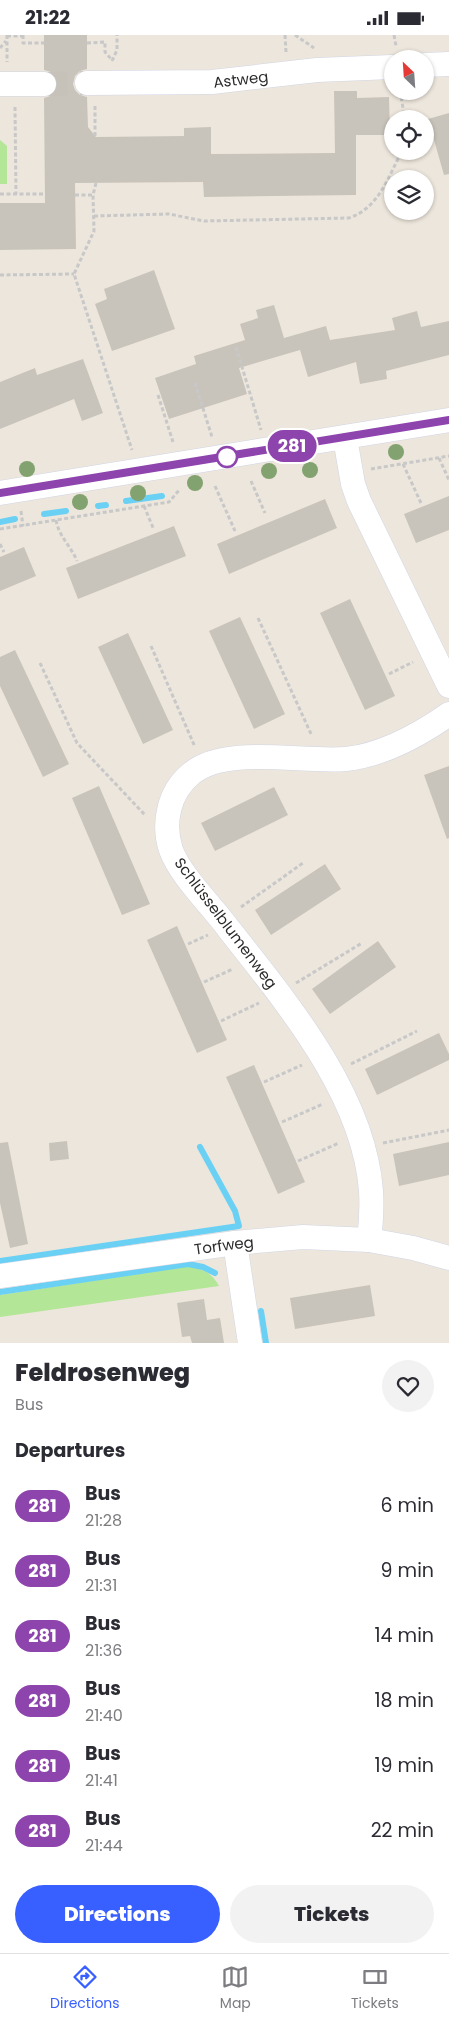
<!DOCTYPE html>
<html lang="en">
<head>
<meta charset="utf-8">
<style>
  :root { --surface:#fff; --page:#f2f2f3; --text:#2b2b33; --muted:#7c7c81; --line:#e1e1e2; --accent:#385fff }
  body { margin:0; font-family:Poppins,sans-serif; background:var(--page); color:var(--text); height:100vh; display:flex; flex-direction:column; font-size:19px; white-space:nowrap }
  * { box-sizing:border-box; margin:0 }
  p { font-size:16px; color:var(--muted) }
  .icon { flex:none; width:28px; height:28px; fill:none; stroke:currentColor; stroke-width:2; stroke-linecap:round; stroke-linejoin:round }
  .map { position:relative; height:1308px; overflow:hidden }
  .drawer { display:flex; flex-direction:column; background:var(--surface); flex:1 }
  .drawer>* { flex:none }
  .badge { padding:0 10px; border-radius:16px; font-size:18px; line-height:32px }
  .needle { width:32px; rotate:335deg }
  .fabs { position:absolute; left:384px; top:15px; display:grid; gap:10px }
  .fabs a { display:grid; place-items:center; width:50px; height:50px; border-radius:50%; background:var(--surface); box-shadow:0 1px 4px #0004; font-size:25px }
  .map>.badge { position:absolute; translate:-50% -50%; box-shadow:0 0 0 2px #fff }
  h2 { padding:0 15px; font-size:19px; line-height:45px }
  .round { display:grid; place-items:center; flex:none; width:52px; height:52px; border-radius:26px; background:var(--page) }
  .head { display:flex; align-items:center; justify-content:space-between; height:85px; padding:0 15px }
  h1 { font-size:24px; font-weight:800; line-height:38px }
  .action { display:flex; gap:10px; margin-top:auto; padding:10px 15px }
  .action a { flex:1; height:58px; border-radius:30px; background:var(--accent); color:#fff; font-size:20px; font-weight:800; line-height:58px; text-align:center }
  .action a+a { background:var(--page); color:var(--text) }
  ul { padding:0; list-style:none }
  li { display:flex; align-items:center; gap:15px; height:65px; padding:0 15px }
  li div { flex:1 }
  li b { display:block; font-size:19px }
  li em { font-style:normal }
  li .badge { min-width:55px; font-weight:700; text-align:center }
  .status { display:flex; justify-content:space-between; align-items:center; height:35px; padding:0 25px; background:var(--surface); direction:ltr }
  .status svg { height:14px; fill:currentColor }
  .tab-bar { display:flex; justify-content:space-around; align-items:center; height:70px; border-top:1px solid var(--line); background:var(--surface); font-size:14px; color:var(--muted) }
  .tab-bar a { display:grid; justify-items:center; gap:2px }
  .tab-bar .on { color:var(--accent) }
  .map>svg:first-child { display:block }
  .green { fill:#b3e696 }
  .lines { fill:none; stroke-linecap:round; stroke-linejoin:round }
  .stream { stroke:#6bd1f4; stroke-width:6 }
  .building { fill:#c9c4bb }
  .minor-tunnel { stroke:#c6c1b9; stroke-width:24; stroke-dasharray:24 12; stroke-linecap:butt }
  .minor-casing { stroke:#d1d5e4; stroke-width:25 }
  .path { stroke:#c8c8c8; stroke-width:3; stroke-dasharray:4 2.5; stroke-linecap:butt }
  .minor { stroke:#fff; stroke-width:24 }
  .tree { fill:#82a270 }
  .line-casing { stroke:#fff; stroke-width:11 }
  .line { stroke:#8e44ad; stroke-width:8 }
  .stop-dot { fill:#fff; stroke:#8e44ad; stroke-width:2.5 }
  .labels { text-anchor:middle; dominant-baseline:central; stroke-width:5; stroke-linejoin:round; paint-order:stroke }
  .street-label { font-size:15px; fill:#2b2b2b; stroke:#fff }
</style>
</head>
<body>
<div class="status"><b>21:22</b><svg viewBox="0 0 49 12"><path d="M0 12V9h3v3zM5 12V6h3v6zM10 12V3h3v9zM15 12V0h3v12zM26 1h20v11H26zM47 4h2v5h-2z"/></svg></div>
<div class="map">
<svg width="449" height="1308" viewBox="0 0 449 1308">
  <rect width="100%" height="100%" fill="#ede6dc"/>
  <g class="green">
    <path d="M0,105L7,111V149H0Z"/>
    <path d="M189,1231C203,1234 212,1238 219,1251L0,1282V1260Z"/>
  </g>
  <g class="lines">
    <g class="stream">
      <path d="M126,466L162,461"/>
      <path d="M98,471L106,470"/>
      <path d="M44,479L66,476"/>
      <path d="M0,487L15,484"/>
      <path d="M0,1226L239,1191L235,1176L200,1112"/>
      <path d="M0,1257L188,1229L203,1232L215,1238"/>
      <path d="M261,1276L266,1308"/>
    </g>
  </g>
  <g class="building">
    <path d="M44,0H87V34L80,36L75,41L73,49L75,55L80,60L87,62L88,92L96,102L184,101V93L211,92V119L335,118L334,56H357V63L389,62L390,100H356V160L204,162L203,147L75,148L76,214L0,215V168H45L44,63L50,61L56,56L58,49L56,43L51,37L44,35Z"/>
    <path d="M449,78V139L444,140L428,84Z"/>
    <path d="M154,235L175,294L112,316L95,269L107,264L104,254Z"/>
    <path d="M274,270L284,303L326,291L330,305L395,295L392,283L417,276L421,292L449,286V320L386,336L387,344L360,349L356,327L308,342L300,315L239,333L247,359L169,384L155,343L196,329L194,321L245,305L240,289L258,283L256,275Z"/>
    <path d="M83,324L103,378L82,386L74,364L0,394V347L35,333L37,340Z"/>
    <path d="M449,461V495L416,508L404,479Z"/>
    <path d="M325,464L337,493L229,539L217,509Z"/>
    <path d="M174,491L186,521L78,564L66,533Z"/>
    <path d="M24,512L36,541L0,556V522Z"/>
    <path d="M350,564L395,661L365,675L320,578Z"/>
    <path d="M240,582L285,679L254,694L209,596Z"/>
    <path d="M128,598L173,695L143,709L98,612Z"/>
    <path d="M15,615L69,729L43,742L0,651V622Z"/>
    <path d="M449,731V803L447,804L424,740Z"/>
    <path d="M99,751L150,869L122,880L72,763Z"/>
    <path d="M274,752L288,780L215,816L201,788Z"/>
    <path d="M325,829L341,854L271,900L255,875Z"/>
    <path d="M177,891L227,1005L197,1018L147,905Z"/>
    <path d="M378,906L396,932L330,979L312,954Z"/>
    <path d="M439,998L449,1019V1025L377,1060L365,1034Z"/>
    <path d="M254,1030L305,1147L278,1159L226,1042Z"/>
    <path d="M67,1106L69,1124L50,1126L49,1108Z"/>
    <path d="M8,1107L28,1209L10,1213L0,1168V1108Z"/>
    <path d="M449,1107V1140L399,1151L393,1119Z"/>
    <path d="M370,1250L375,1281L295,1294L290,1263Z"/>
    <path d="M204,1264L207,1285L220,1283L224,1308H192L190,1301L182,1302L177,1268Z"/>
  </g>
  <g class="lines">
    <path class="minor-tunnel" d="M44,49L87,48"/>
    <defs>
      <g id="minor">
        <path d="M425,30L449,29"/>
        <path id="s1" d="M87,48L212,47L317,35L392,32"/>
        <path d="M0,49H44"/>
        <path d="M345,403L353,449L359,466L449,651"/>
        <path d="M0,458L449,385"/>
        <path d="M369,1205C371,1189 372,1172 371,1156C364,1059 286,967 228,893C212,871 180,840 171,815C162,788 169,756 192,738C226,710 303,728 346,724C384,720 419,700 449,679"/>
        <path d="M235,1208L250,1308"/>
        <path id="s2" d="M0,1241L235,1208L303,1202L369,1205L413,1213L449,1223"/>
      </g>
    </defs>
    <use href="#minor" class="minor-casing"/>
    <g class="path">
      <path d="M7,0V27"/>
      <path d="M23,0V8H44"/>
      <path d="M285,0L286,17"/>
      <path d="M295,0L314,13"/>
      <path d="M394,0L396,11"/>
      <path d="M7,1H23"/>
      <path d="M87,8L105,7V17L112,25"/>
      <path d="M0,13L6,6"/>
      <path d="M112,26L117,15V0"/>
      <path d="M400,56L405,84"/>
      <path d="M95,71V102"/>
      <path d="M15,72L16,159"/>
      <path d="M96,148L93,160L94,196L74,239L132,415"/>
      <path d="M0,159H45"/>
      <path d="M75,160H93"/>
      <path d="M94,181L169,179L204,186L349,183C379,173 388,142 402,116"/>
      <path d="M0,240L74,239"/>
      <path d="M236,312L261,395"/>
      <path d="M195,348L212,402"/>
      <path d="M158,360L173,407"/>
      <path d="M439,423L449,445"/>
      <path d="M403,429L421,468"/>
      <path d="M371,434L449,421"/>
      <path d="M251,446L265,478"/>
      <path d="M215,451L235,496"/>
      <path d="M144,471L154,495"/>
      <path d="M21,476L23,491"/>
      <path d="M56,485C59,502 71,511 77,526"/>
      <path d="M0,494L169,467L180,454"/>
      <path d="M0,509L4,517"/>
      <path d="M258,583L312,701"/>
      <path d="M151,611L195,712"/>
      <path d="M40,628L77,708L145,780"/>
      <path d="M389,639L413,627"/>
      <path d="M241,872L303,828"/>
      <path d="M188,909L208,900"/>
      <path d="M204,947L233,934"/>
      <path d="M296,948L362,908"/>
      <path d="M221,986L259,968"/>
      <path d="M351,1029L417,996"/>
      <path d="M264,1047L302,1030"/>
      <path d="M282,1087L323,1069"/>
      <path d="M383,1108L449,1095"/>
      <path d="M298,1126L339,1108"/>
    </g>
    <use href="#minor" class="minor"/>
  </g>
  <g class="tree">
    <circle cx="396" cy="417" r="8"/>
    <circle cx="27" cy="434" r="8"/>
    <circle cx="310" cy="435" r="8"/>
    <circle cx="269" cy="436" r="8"/>
    <circle cx="195" cy="448" r="8"/>
    <circle cx="138" cy="458" r="8"/>
    <circle cx="80" cy="467" r="8"/>
  </g>
  <g class="lines">
    <defs>
      <path id="line" d="M0,458L449,385"/>
    </defs>
    <use href="#line" class="line-casing"/>
    <use href="#line" class="line"/>
  </g>
  <circle class="stop-dot" cx="227" cy="422" r="10"/>
  <g class="labels">
    <g class="street-label">
      <text stroke="none"><textPath href="#s1" startOffset="154">Astweg</textPath></text>
      <text transform="translate(226 888) rotate(53)">Schlüsselblumenweg</text>
      <text stroke="none"><textPath href="#s2" startOffset="226">Torfweg</textPath></text>
    </g>
  </g>
</svg>
<div class="fabs">
<a><svg class="needle" viewBox="-14 -14 28 28"><path d="M0-13l5 13h-10z" fill="#e53935"/><path d="M0 13l5-13h-10z" fill="#7c7c81"/></svg></a>
<a><svg class="icon" aria-label="locate" viewBox="0 0 24 24"><circle cx="12" cy="12" r="6"/><path d="M12 2v4M12 18v4M2 12h4M18 12h4"/></svg></a>
<a><svg class="icon" aria-label="layers" viewBox="0 0 24 24"><path d="M12 4l9 5-9 5-9-5zM3 14l9 5 9-5"/></svg></a>
</div>
<b class="badge" style="left:292px;top:411px;background:#8e44ad;color:#fff">281</b>
</div>
<section class="drawer">
<div class="head"><div><h1>Feldrosenweg</h1><p>Bus</p></div><a class="round"><svg class="icon" aria-label="heart" viewBox="0 0 24 24"><path d="M12 20l-8-8c-3-5 5-10 8-4 3-6 11-1 8 4z"/></svg></a></div>
<h2>Departures</h2>
<ul>
<li><span class="badge" style="background:#8e44ad;color:#fff">281</span><div><b>Bus</b><p>21:28</p></div><em>6 min</em></li>
<li><span class="badge" style="background:#8e44ad;color:#fff">281</span><div><b>Bus</b><p>21:31</p></div><em>9 min</em></li>
<li><span class="badge" style="background:#8e44ad;color:#fff">281</span><div><b>Bus</b><p>21:36</p></div><em>14 min</em></li>
<li><span class="badge" style="background:#8e44ad;color:#fff">281</span><div><b>Bus</b><p>21:40</p></div><em>18 min</em></li>
<li><span class="badge" style="background:#8e44ad;color:#fff">281</span><div><b>Bus</b><p>21:41</p></div><em>19 min</em></li>
<li><span class="badge" style="background:#8e44ad;color:#fff">281</span><div><b>Bus</b><p>21:44</p></div><em>22 min</em></li>
</ul>
<div class="action"><a>Directions</a><a>Tickets</a></div>
</section>
<nav class="tab-bar">
<a class="on"><svg class="icon" aria-label="directions" viewBox="0 0 24 24"><path d="M12 3l9 9-9 9-9-9zM9 14v-3h6M13 9l2 2-2 2"/></svg>Directions</a>
<a><svg class="icon" aria-label="map" viewBox="0 0 24 24"><path d="M3 6l6-2 6 2 6-2v14l-6 2-6-2-6 2zM9 4v14M15 6v14"/></svg>Map</a>
<a><svg class="icon" aria-label="tickets" viewBox="0 0 24 24"><path d="M3 7h18v10H3zM15 7v10"/></svg>Tickets</a>
</nav>
</body>
</html>
